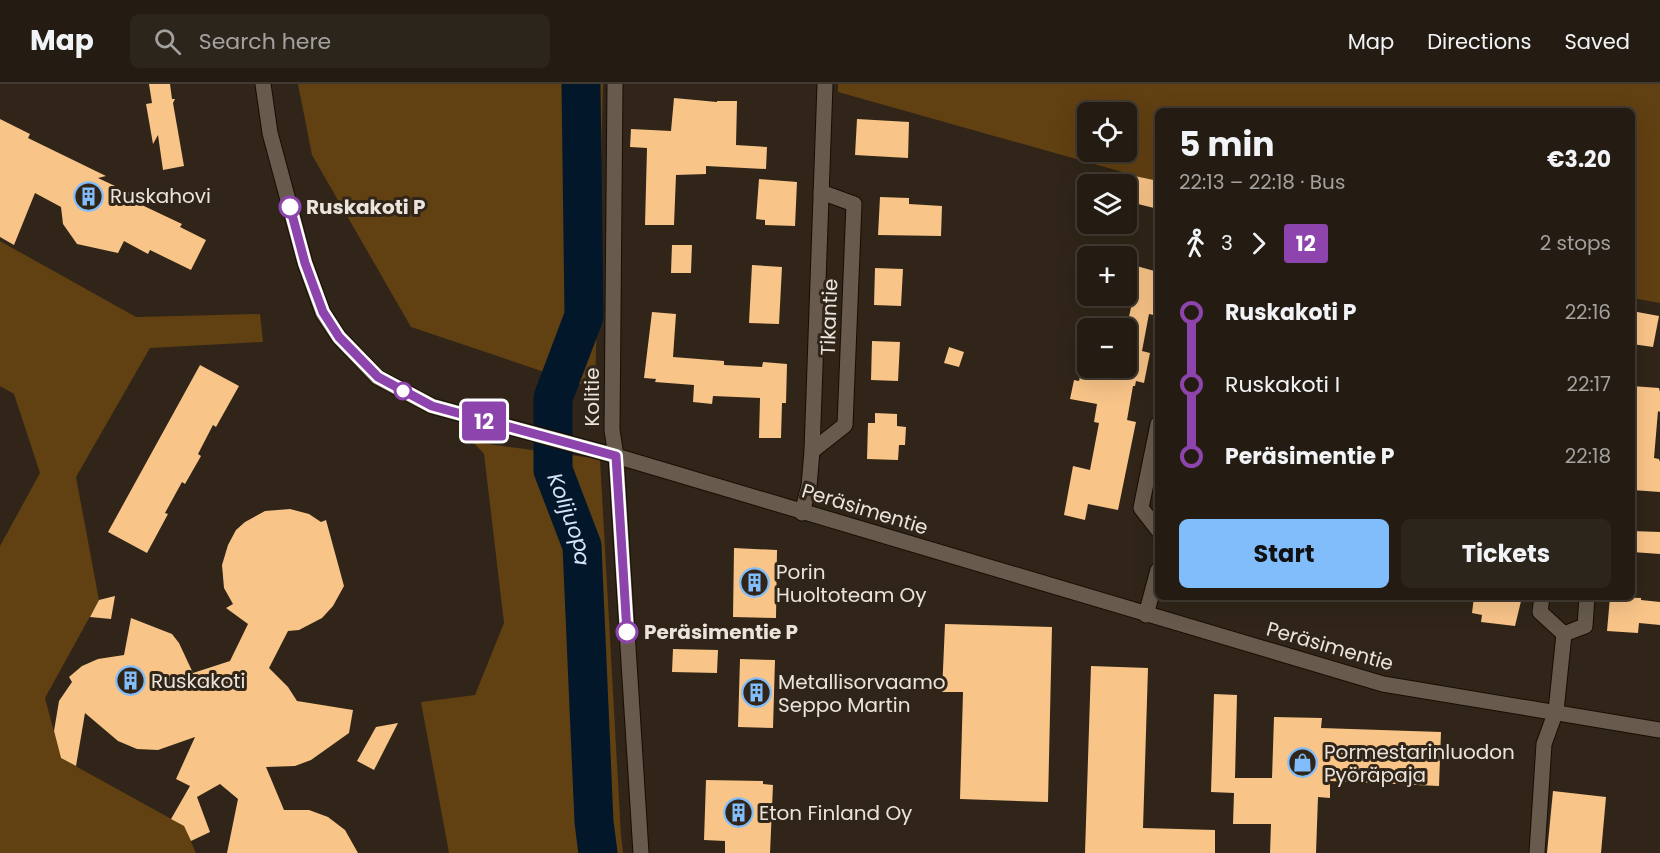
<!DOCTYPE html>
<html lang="en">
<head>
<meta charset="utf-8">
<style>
  :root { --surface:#241c12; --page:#2c251b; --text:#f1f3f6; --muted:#a3a19f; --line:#413a32; --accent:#80bdfa }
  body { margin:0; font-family:Poppins,sans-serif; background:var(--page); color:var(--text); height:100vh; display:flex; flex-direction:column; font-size:22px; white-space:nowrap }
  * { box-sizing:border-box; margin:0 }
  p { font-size:20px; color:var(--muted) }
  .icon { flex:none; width:33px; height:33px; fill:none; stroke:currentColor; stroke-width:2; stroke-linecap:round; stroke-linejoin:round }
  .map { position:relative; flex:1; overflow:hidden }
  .details { position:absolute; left:1155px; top:24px; width:480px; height:492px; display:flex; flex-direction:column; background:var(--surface); border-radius:9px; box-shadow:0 6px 24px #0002,0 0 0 2px var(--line) }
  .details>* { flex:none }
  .badge { padding:0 12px; border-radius:4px; font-size:21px; line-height:39px }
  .controls { position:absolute; left:1077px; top:18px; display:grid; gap:12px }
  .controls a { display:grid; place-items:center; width:60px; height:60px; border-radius:9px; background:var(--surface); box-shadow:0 6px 24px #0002,0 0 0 2px var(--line); font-size:30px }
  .map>.badge { position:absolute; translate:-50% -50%; box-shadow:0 0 0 3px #fff }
  .legs { display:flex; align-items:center; gap:9px; height:66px; padding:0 24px; font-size:20px }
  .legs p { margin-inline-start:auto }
  .headline { display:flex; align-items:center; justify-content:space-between; height:102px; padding:0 24px }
  h1 { font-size:33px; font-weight:700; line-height:45px }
  .cta { display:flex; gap:12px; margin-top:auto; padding:12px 24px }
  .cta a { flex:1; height:69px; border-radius:9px; background:var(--accent); color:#111; font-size:24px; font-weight:700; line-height:69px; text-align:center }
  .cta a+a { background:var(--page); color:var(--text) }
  ul { padding:0 24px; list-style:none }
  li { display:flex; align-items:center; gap:21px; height:72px; font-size:22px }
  li i { display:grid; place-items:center; width:9px; height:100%; margin:0 8px; background:currentColor }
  li i::after { content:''; width:15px; height:15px; margin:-8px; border:4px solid; border-radius:50%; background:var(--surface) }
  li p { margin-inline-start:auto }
  li:first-child i { background:linear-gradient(#0000 50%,currentColor 0) }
  li:last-child i { background:linear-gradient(currentColor 50%,#0000 0) }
  header { display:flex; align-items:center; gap:36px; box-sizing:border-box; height:84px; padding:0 30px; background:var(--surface); border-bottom:2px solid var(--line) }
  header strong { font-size:28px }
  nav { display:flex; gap:33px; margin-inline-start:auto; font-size:21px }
  .search { width:420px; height:54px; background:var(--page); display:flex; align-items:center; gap:15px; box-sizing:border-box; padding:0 21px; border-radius:9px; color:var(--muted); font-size:22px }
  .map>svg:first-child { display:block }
  .green { fill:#614012; fill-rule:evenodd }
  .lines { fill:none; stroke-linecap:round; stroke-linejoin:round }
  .river { stroke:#03172b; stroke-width:39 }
  .building { fill:#f8c488 }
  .minor-casing { stroke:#170e04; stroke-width:17 }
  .minor { stroke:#685b4d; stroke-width:15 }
  .line-1-casing { stroke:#fff; stroke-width:14 }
  .line-1 { stroke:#8e44ad; stroke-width:9 }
  .stop-1-dot { fill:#fff; stroke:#8e44ad; stroke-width:3 }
  .labels { text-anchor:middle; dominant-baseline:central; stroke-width:6; stroke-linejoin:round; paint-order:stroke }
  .poi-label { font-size:20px; fill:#ebe4dc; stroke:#302518; text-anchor:start }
  .stop-label { font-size:20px; font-weight:bold; fill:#ebe4dc; stroke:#302518; text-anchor:start }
  .street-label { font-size:20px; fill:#ebe4dc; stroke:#302518 }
  .water-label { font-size:21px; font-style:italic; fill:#d3e4f6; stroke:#302518 }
</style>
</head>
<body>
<header>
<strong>Map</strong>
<div class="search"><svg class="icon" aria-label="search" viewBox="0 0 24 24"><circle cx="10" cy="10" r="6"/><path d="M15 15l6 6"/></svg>Search here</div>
<nav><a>Map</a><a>Directions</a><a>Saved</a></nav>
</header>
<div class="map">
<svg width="1660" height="769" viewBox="0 0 1660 769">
  <rect width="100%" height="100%" fill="#302518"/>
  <g class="green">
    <path d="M298,0H603L595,305L411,243L312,71Z"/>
    <path d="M838,0H1660V219L1632,214V27H1158V98L838,8ZM1088,28H1126V68H1088Z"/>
    <path d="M0,157L136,233L260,230L263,258L150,264L76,393L99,516L45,614L61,674L184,742L196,769H0V462L40,389L14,310L0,302Z"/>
    <path d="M473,358L600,375L621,752L623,769H449L421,618L475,611L504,539L484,370Z"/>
  </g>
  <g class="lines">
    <path class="river" id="s1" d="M581,0L584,232L553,314V386L582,462L594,738L598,769"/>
  </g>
  <g class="building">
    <path d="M149,0H170L172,15H175L173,19L184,82L163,86L158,51L153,60L146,20L152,19Z"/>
    <path d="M674,14L717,18V17H737L736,61L767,63L766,85L706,82V90L676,91L674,141H645L647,64L630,63L631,45L671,47Z"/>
    <path d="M0,35L30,50L28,54L106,92L98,94L130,109L127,114L182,140L180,143L206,156L191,186L150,166L148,170L124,157L118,169L77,160L63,140L61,123L35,109L14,161L0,153Z"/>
    <path d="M857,35L909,38L908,74L855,71Z"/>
    <path d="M1126,90L1158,97V125L1126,117Z"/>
    <path d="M759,95L797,98L795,142L765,141V136L756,135Z"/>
    <path d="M880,113L909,114V120L942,122L941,152L878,151Z"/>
    <path d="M672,161H692L691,189H671Z"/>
    <path d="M752,181L782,183L779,240L749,239Z"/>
    <path d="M1133,181L1158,188V232L1149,230L1142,267L1150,269L1144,299L1136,297L1135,302H1133L1127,336L1136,338L1118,426L1088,420L1085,436L1064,431L1073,382L1090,386L1099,339L1094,338L1097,320L1070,315L1074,296L1079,297L1082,284L1116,292L1117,284H1126V246L1134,210L1127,208Z"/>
    <path d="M875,184L903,185L901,222L874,221Z"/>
    <path d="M1632,227L1659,232L1653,263L1632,260Z"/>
    <path d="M652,228L676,230L673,273L724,277V281L762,283L763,278L787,280L786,319H782L781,354H759L760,314L713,312L712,320L693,318L694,301L655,298L656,295L644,294Z"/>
    <path d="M872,257L900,258L898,297L871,296Z"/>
    <path d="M949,263L964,268L959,283L944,279Z"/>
    <path d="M200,281L239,302L216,343L213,341L198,370L201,372L185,400L182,398L165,429L168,430L147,469L108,448Z"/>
    <path d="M1632,302L1659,304L1660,308V328L1658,327L1654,374L1659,375L1660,378V408L1632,406Z"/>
    <path d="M875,329L897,330V342L906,343L905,361H899L898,376L867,375L868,339H875Z"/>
    <path d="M290,425L309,430L321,438L326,436L344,502L333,522L322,534L299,546L288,547L269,584L288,603L297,617L353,626L349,649L311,676L295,682L266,683L284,726H309L328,733L345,746L358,769H227L238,715L220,700L197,713L210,748L191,757L184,742L171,735L190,702L176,695L195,653L158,666L137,665L118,657L85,629L76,682L61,674L54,647L59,617L72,598L69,593L82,582L98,575L124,571L131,534L172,550L179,559L193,589L230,577L248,540L226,524L233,520L224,504L222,481L228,461L236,446L245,438L265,427Z"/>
    <path d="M1632,447L1660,448V470L1632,468Z"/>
    <path d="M734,464L777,466L776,534L733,533Z"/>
    <path d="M115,512L111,535L90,533L99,516Z"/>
    <path d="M1474,513H1522L1515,542L1481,538L1482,531L1472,529Z"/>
    <path d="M1610,513L1641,514V516L1660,518V541L1639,539L1638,549L1607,547Z"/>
    <path d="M945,540L1052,543L1048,718L960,715L963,608H942Z"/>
    <path d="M673,565L718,566L717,589L672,588Z"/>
    <path d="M740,575L775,576L773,644L738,643Z"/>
    <path d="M1091,582L1148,584L1143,744L1215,746V769H1085Z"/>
    <path d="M1214,610L1237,611L1235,694H1272L1274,633L1322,634L1321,644L1441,648L1439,702L1330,697V714L1318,713L1316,769H1270L1271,740H1233L1234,709L1211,708Z"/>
    <path d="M398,639L374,686L357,677L376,643Z"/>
    <path d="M706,696L763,697V700L773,701L770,769H725V757L704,756Z"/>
    <path d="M1553,707L1606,713L1601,769H1547Z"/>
  </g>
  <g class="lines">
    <defs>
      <g id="minor">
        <path d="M263,0L270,49L305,179L323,229L339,253L377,293L432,322L616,372L1383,600L1660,646"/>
        <path d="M615,0L612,346L616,372L641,769"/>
        <path d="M1158,340L1141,424L1158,446"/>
        <path d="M812,367L845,341L854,120L821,108"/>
        <path d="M802,429L809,402L812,367L825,0"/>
        <path d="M1542,513L1540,528L1564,550"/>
        <path d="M1146,531L1158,486"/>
        <path d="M1564,550L1585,542L1587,513"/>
        <path d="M1537,769L1544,660L1556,627L1564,550"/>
      </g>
    </defs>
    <use href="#minor" class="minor-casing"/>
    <use href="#minor" class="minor"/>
  </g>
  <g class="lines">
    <defs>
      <path id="line-1" d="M290,123L305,179L323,228L339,253L378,293L432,322L616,372L627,548"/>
    </defs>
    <use href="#line-1" class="line-1-casing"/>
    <use href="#line-1" class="line-1"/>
  </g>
  <defs>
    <symbol id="building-ring" viewBox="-11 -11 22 22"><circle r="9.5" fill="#302518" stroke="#80bdfa" stroke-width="1.5"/><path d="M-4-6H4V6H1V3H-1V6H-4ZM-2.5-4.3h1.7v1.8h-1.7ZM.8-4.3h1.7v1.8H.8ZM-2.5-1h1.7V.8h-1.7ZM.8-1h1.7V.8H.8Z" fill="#80bdfa"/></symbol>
    <symbol id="shop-ring" viewBox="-11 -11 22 22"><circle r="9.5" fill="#302518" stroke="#80bdfa" stroke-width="1.5"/><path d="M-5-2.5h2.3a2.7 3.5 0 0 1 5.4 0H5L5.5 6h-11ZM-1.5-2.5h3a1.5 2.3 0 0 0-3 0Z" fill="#80bdfa"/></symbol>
  </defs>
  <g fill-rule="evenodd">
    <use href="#building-ring" x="72" y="96" width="33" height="33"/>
    <use href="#building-ring" x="738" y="482" width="33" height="33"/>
    <use href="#building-ring" x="114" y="580" width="33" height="33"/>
    <use href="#building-ring" x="740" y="592" width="33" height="33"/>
    <use href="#shop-ring" x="1286" y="662" width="33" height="33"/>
    <use href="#building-ring" x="722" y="712" width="33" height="33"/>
  </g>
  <g class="stop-1-dot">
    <circle cx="290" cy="123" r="10"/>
    <circle cx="403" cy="307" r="8"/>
    <circle cx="627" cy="548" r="10"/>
  </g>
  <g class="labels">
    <g class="poi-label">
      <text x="110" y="112">Ruskahovi</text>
      <text x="776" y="488">Porin<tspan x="776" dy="23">Huoltoteam Oy</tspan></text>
      <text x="151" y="597">Ruskakoti</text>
      <text x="778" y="598">Metallisorvaamo<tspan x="778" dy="23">Seppo Martin</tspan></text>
      <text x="1324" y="668">Pormestarinluodon<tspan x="1324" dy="23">Pyöräpaja</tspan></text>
      <text x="759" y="729">Eton Finland Oy</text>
    </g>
    <g class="stop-label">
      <text x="306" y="123">Ruskakoti P</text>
      <text x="644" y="548">Peräsimentie P</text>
    </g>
    <g class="street-label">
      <text transform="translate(829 233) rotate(-88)">Tikantie</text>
      <text transform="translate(592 313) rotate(-90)">Kolitie</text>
      <text transform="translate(865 425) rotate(17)">Peräsimentie</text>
      <text transform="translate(1330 562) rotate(16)">Peräsimentie</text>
    </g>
    <g class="water-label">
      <text stroke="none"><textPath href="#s1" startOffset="444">Kolijuopa</textPath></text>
    </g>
  </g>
</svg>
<div class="controls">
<a><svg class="icon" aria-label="locate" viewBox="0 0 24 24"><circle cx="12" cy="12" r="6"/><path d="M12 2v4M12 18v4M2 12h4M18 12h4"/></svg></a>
<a><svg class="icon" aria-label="layers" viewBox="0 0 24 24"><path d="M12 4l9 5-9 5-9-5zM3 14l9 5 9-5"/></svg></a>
<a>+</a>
<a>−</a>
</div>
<b class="badge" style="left:484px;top:337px;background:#8e44ad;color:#fff">12</b>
<section class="details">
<div class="headline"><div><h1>5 min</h1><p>22:13 – 22:18 · Bus</p></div><b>€3.20</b></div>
<div class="legs"><svg class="icon" aria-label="walk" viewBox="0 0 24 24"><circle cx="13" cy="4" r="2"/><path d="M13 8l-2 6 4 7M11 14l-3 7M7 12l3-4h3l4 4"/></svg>3<svg class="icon" aria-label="forward" viewBox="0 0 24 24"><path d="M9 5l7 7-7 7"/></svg><b class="badge" style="background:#8e44ad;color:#fff">12</b><p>2 stops</p></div>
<ul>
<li><i style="color:#8e44ad"></i><b>Ruskakoti P</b><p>22:16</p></li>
<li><i style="color:#8e44ad"></i><span>Ruskakoti I</span><p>22:17</p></li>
<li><i style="color:#8e44ad"></i><b>Peräsimentie P</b><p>22:18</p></li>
</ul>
<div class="cta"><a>Start</a><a>Tickets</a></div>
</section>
</div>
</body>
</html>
